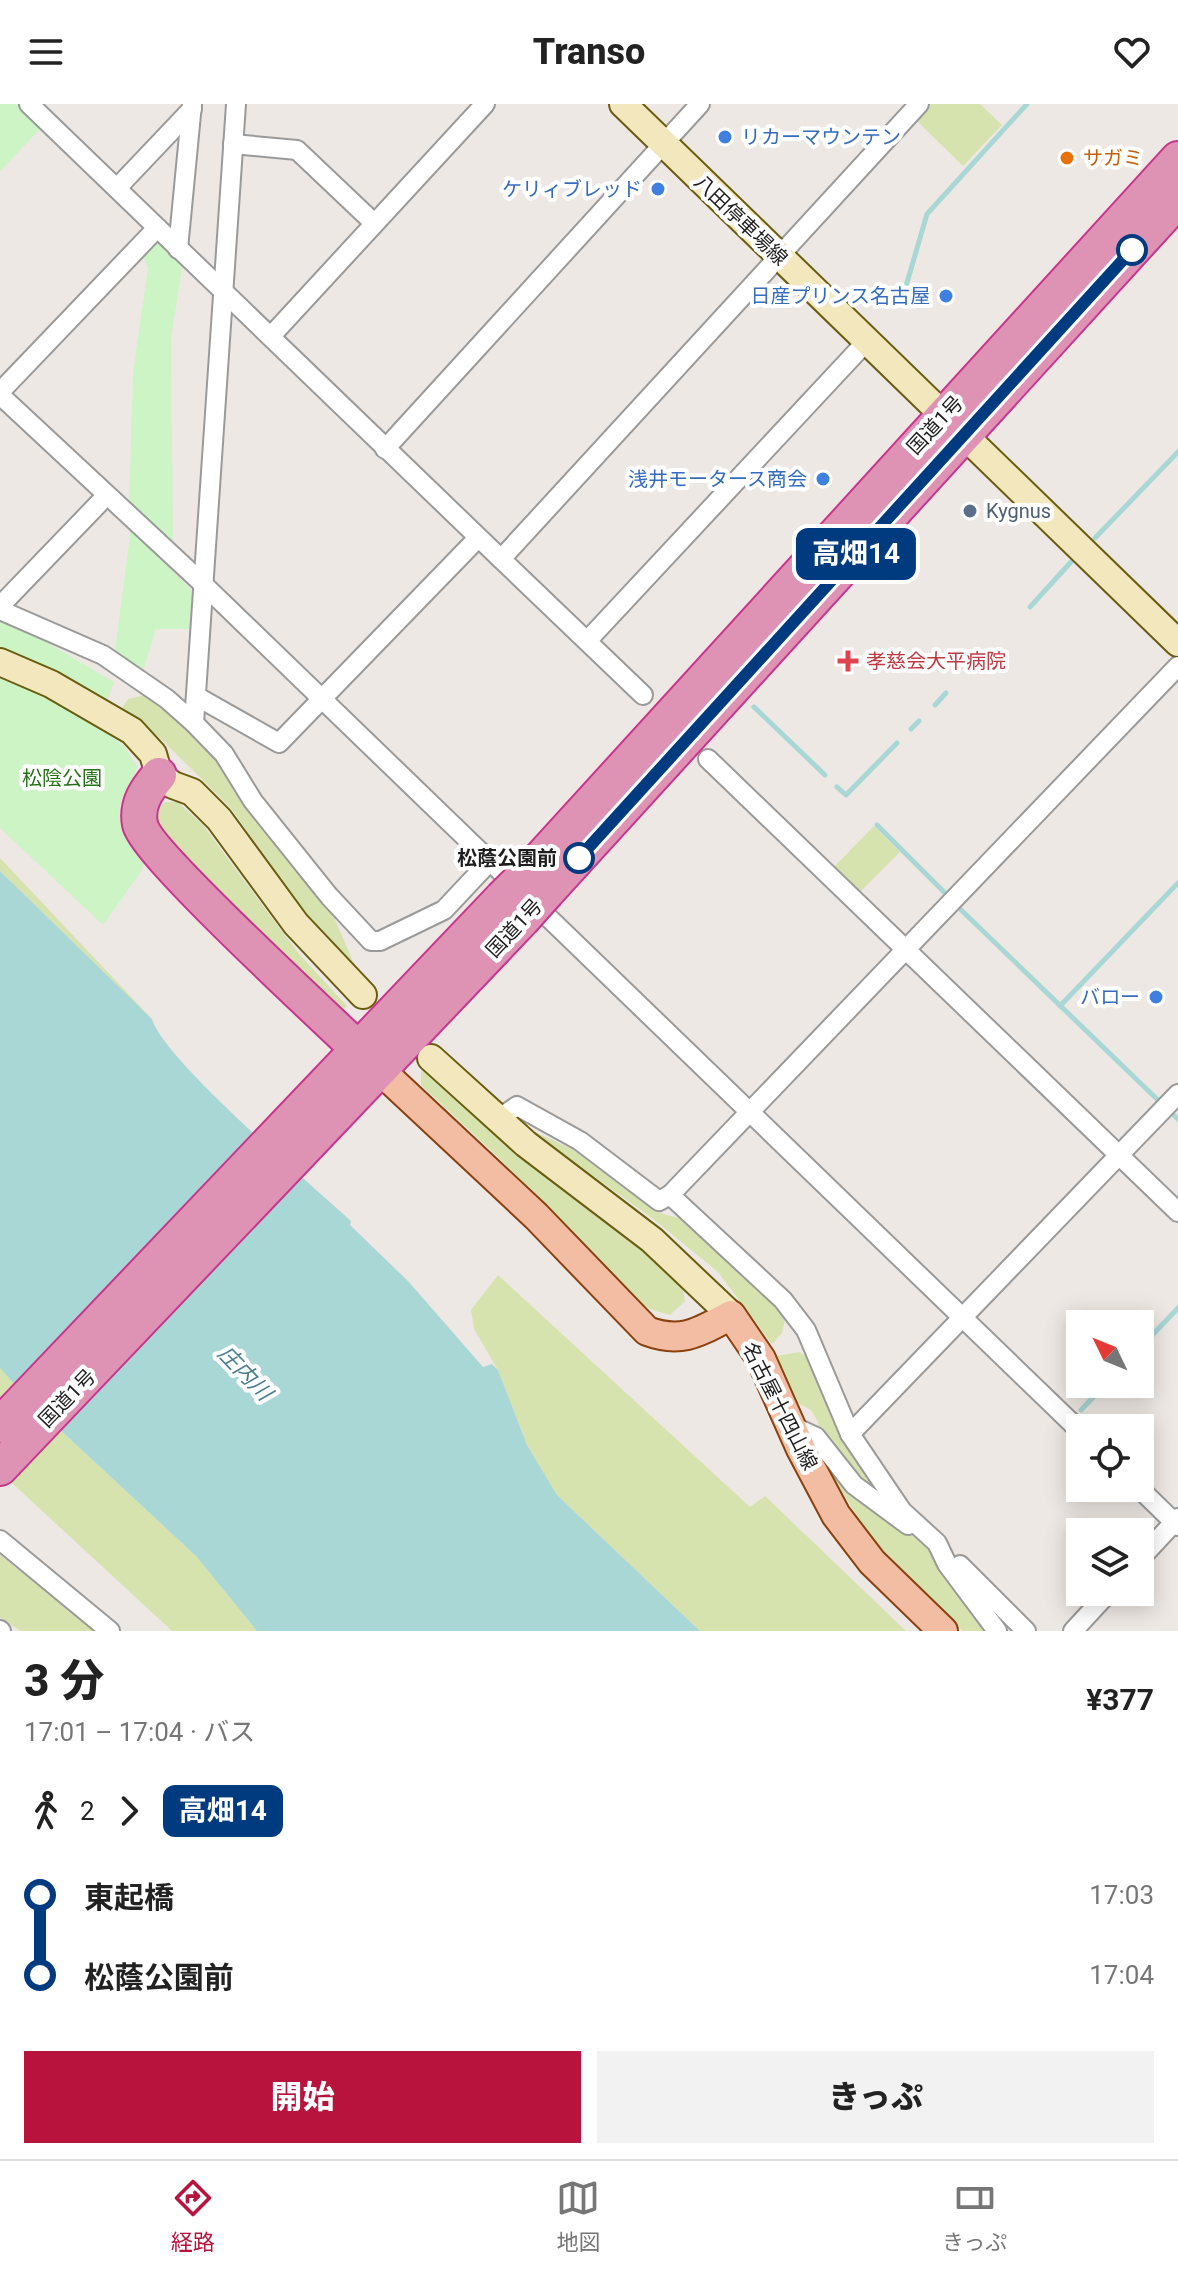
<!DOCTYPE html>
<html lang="ja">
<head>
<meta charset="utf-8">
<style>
  :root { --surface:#fff; --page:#f2f2f2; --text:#222; --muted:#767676; --line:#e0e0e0; --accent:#b8133d }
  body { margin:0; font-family:Roboto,"Noto Sans JP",sans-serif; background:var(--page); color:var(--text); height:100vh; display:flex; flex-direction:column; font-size:30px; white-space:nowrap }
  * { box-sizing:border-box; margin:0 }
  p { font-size:26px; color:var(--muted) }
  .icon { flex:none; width:44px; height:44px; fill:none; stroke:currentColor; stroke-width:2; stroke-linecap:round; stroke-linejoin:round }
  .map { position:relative; height:1527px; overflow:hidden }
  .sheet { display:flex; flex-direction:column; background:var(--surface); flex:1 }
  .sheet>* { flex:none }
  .badge { padding:0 16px; border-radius:12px; font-size:28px; line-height:52px }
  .needle { width:52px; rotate:313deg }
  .fabs { position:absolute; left:1066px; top:1206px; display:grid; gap:16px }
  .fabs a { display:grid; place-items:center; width:88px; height:88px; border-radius:0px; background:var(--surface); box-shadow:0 4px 20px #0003; font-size:40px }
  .map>.badge { position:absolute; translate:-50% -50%; box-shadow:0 0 0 4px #fff }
  .legs { display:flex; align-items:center; gap:12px; height:88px; padding:0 24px; font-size:26px }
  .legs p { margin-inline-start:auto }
  .overview { display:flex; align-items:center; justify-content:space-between; height:136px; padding:0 24px }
  h1 { font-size:44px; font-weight:800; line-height:60px }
  .primary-button { display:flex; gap:16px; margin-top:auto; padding:16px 24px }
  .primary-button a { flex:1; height:92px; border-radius:0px; background:var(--accent); color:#fff; font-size:32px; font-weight:800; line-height:92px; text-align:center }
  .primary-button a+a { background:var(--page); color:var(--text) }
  ul { padding:0 24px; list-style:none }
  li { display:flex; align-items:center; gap:28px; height:80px; font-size:30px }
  li i { display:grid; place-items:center; width:12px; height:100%; margin:0 10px; background:currentColor }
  li i::after { content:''; width:20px; height:20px; margin:-10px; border:6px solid; border-radius:50%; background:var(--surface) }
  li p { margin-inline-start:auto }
  li:first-child i { background:linear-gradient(#0000 50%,currentColor 0) }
  li:last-child i { background:linear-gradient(currentColor 50%,#0000 0) }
  header { display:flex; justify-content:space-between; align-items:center; height:104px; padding:0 24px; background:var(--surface); font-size:36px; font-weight:800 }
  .dock { display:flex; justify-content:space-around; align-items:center; height:112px; border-top:2px solid var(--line); background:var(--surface); font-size:22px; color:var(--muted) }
  .dock a { display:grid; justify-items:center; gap:4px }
  .dock .current { color:var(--accent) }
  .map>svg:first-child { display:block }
  .grass { fill:#d6e3af }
  .park { fill:#cdf4c5 }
  .water { fill:#a9d7d6 }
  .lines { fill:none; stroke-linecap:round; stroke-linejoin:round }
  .stream { stroke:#a9d7d6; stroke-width:5 }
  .street-casing { stroke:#9a9a9a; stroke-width:22 }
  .secondary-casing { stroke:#6a5c0f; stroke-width:30 }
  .primary-casing { stroke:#89410e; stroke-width:32 }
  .highway-casing { stroke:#c8358d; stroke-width:38 }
  .street { stroke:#fff; stroke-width:18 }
  .secondary { stroke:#f3e8bd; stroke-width:26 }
  .primary { stroke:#f3bda4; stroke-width:28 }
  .highway { stroke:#de93b4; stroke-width:34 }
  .highway-bridge-casing { stroke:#c8358d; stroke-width:38; stroke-linecap:butt }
  .highway-bridge { stroke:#de93b4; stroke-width:34 }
  .line-1-casing { stroke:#fff; stroke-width:18 }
  .line-1 { stroke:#003b80; stroke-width:12 }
  .shop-dot { fill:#3f7fe0; stroke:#fff; stroke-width:3 }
  .food-dot { fill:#e8710a; stroke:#fff; stroke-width:3 }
  .stop-1-dot { fill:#fff; stroke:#003b80; stroke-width:4 }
  .service-dot { fill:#5c6f8a; stroke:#fff; stroke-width:3 }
  .health-dot { fill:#e0444e; stroke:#fff; stroke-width:3 }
  .labels { text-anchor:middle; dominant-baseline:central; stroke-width:8; stroke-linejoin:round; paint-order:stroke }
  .shop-label { font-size:20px; fill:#366cbe; stroke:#fff; text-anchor:end }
  .food-label { font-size:20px; fill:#c56008; stroke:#fff; text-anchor:start }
  .street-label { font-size:20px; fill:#1d1d1d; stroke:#fff }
  .service-label { font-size:20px; fill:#4e5e75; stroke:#fff; text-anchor:start }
  .health-label { font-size:20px; fill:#be3a42; stroke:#fff; text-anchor:start }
  .park-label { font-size:20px; fill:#267116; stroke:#fff }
  .stop-label { font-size:20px; font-weight:bold; fill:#1d1d1d; stroke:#fff; text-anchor:end }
  .water-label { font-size:22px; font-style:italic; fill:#497d8e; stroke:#fff }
</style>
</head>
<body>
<header><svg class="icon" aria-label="menu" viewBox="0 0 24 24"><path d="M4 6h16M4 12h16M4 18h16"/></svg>Transo<svg class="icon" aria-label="heart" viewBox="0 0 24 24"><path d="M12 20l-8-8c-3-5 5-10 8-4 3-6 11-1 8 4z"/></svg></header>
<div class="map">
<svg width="1178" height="1527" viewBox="0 0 1178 1527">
  <rect width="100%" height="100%" fill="#eee8e4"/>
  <g class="grass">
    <path d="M929,0H980L1002,21L963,62L915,15Z"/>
    <path d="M145,591L176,608L219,651L330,804L361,876L310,815L230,703L162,636L121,605L128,595Z"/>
    <path d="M165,698H178L202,720L299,850L347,902L336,914L158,725L155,709Z"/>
    <path d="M874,722L900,748L857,791L831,766Z"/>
    <path d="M0,754L152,915L0,767Z"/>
    <path d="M421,964L507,1042L581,1101L667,1160L682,1180L685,1197L670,1211L652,1206L638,1198L497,1052L421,981Z"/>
    <path d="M526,1024L572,1045L656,1108L686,1116L776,1200L785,1216L782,1229L772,1240L718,1168L652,1114Z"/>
    <path d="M498,1171L750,1403L765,1392L906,1527H700L557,1391L527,1341L498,1266L474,1225L471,1206Z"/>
    <path d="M799,1248L814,1256C821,1274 824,1295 830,1311C844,1344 864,1370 886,1397L857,1378L819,1329L818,1318L811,1306L796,1298L776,1252Z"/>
    <path d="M0,1264L29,1297L196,1452L257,1527H172L0,1368Z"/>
    <path d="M813,1339L856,1390L919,1434L994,1527H963L868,1431Z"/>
    <path d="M0,1451L96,1527H21L0,1514Z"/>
  </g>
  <g class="park">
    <path d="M0,0H21L43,22L0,67Z"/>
    <path d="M159,137L183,158L171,234L173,443L129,401L133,268L148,164L141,148Z"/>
    <path d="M131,424L195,490L190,525H156L143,567L115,546Z"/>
    <path d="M0,511L114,578L98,622L124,642L137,662C135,674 129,681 123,692C112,715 130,734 145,750L142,766L103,821L0,724Z"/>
  </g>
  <path class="water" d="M0,767L152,915C164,956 311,1080 351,1117L350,1121L408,1177L483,1263L492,1260L498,1266L527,1341L557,1391L700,1527H257L196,1452L29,1297L0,1264Z"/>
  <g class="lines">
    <g class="stream">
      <path d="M904,189L927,110L1027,0"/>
      <path d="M1095,434L1178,348"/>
      <path d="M1030,503L1071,458"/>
      <path d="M935,601L946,589"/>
      <path d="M754,603L825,671"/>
      <path d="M911,625L919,617"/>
      <path d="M837,683L846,691L897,639"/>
      <path d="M877,721L948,792"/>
      <path d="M956,801L1162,1000"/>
      <path d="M1060,902L1178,779"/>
      <path d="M1169,1007L1178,1015"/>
      <path d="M1140,1244L1178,1204"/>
      <path d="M1081,1306L1106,1280"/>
    </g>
    <defs>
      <g id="street">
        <path d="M29,0L501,455L919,0"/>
        <path d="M233,40L297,46L374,119"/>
        <path d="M117,84L192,5"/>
        <path d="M178,145L192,0"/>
        <path d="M271,232L485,0"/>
        <path d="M0,288L157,124"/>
        <path d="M0,291L203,480L1080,1327"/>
        <path d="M385,345L700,0"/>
        <path d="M501,455L643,591"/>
        <path d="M0,502L106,392"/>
        <path d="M0,506L103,551L167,595L194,619L236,0"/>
        <path d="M587,537L866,238"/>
        <path d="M196,592L279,639L478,434"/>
        <path d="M194,619L224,650L253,697L329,792L371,837H380L444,806L490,757"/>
        <path d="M708,655L1178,1108"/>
        <path d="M498,1015L517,1002L580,1037L659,1097L670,1091L783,1196L806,1226L850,1330L902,1407L937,1439L947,1460L997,1527"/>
        <path d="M670,1091L1178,562"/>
        <path d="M790,1321L816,1333L854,1381L908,1421"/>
        <path d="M850,1330L1178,990"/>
        <path d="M1139,1384L1178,1422"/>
        <path d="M0,1436L110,1527"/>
        <path d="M1140,1455L1178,1414"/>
        <path d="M960,1461L1026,1527"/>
        <path d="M0,1526L1,1527"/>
        <path d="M1073,1527L1109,1488"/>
      </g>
      <g id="secondary">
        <path d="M623,0L1178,539"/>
        <path d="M0,558L51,580L132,627L153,650L159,671L173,681L192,688L219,715L296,820L363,891"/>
        <path d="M431,954L526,1040L652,1136L731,1211"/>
      </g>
      <path id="primary" d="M380,966L536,1112L647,1227C682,1240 699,1228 731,1211L761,1255L801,1345L836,1411L872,1458L943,1527"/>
      <g id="highway">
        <path d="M159,671C147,685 136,700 140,720C145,748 326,914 358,945"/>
        <path d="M528,768L1178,55"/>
        <path d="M547,788L1178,96"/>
        <path d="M0,1321L502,794"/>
        <path d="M0,1364L522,816"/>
      </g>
    </defs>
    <use href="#street" class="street-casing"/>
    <use href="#secondary" class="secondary-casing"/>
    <use href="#primary" class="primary-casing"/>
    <use href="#highway" class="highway-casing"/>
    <use href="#street" class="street"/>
    <use href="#secondary" class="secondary"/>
    <use href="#primary" class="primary"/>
    <use href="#highway" class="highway"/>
    <defs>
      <g id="highway-bridge">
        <path d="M502,794L528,768"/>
        <path d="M522,816L547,788"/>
      </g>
    </defs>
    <use href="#highway-bridge" class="highway-bridge-casing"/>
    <use href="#highway-bridge" class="highway-bridge"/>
  </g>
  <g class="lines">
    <defs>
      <path id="line-1" d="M579,754L1132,146"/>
    </defs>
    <use href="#line-1" class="line-1-casing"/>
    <use href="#line-1" class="line-1"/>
  </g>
  <g class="shop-dot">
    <circle cx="725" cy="33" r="8"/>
    <circle cx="658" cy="85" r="8"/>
    <circle cx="946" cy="192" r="8"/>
    <circle cx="823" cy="375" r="8"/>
    <circle cx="1156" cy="893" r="8"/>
  </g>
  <circle class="food-dot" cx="1067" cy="54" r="8"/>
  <g class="stop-1-dot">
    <circle cx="1132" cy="146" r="14"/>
    <circle cx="579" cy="754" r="14"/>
  </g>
  <circle class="service-dot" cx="970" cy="407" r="8"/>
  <path class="health-dot" d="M844 545h8v8h8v8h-8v8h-8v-8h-8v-8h8z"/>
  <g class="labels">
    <g class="shop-label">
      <text x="741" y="33" text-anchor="start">リカーマウンテン</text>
      <text x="642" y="85">ケリィブレッド</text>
      <text x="930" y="192">日産プリンス名古屋</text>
      <text x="807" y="375">浅井モータース商会</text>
      <text x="1140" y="893">バロー</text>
    </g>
    <g class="food-label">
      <text x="1083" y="54">サガミ</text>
    </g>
    <g class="street-label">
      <text transform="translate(741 116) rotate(44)">八田停車場線</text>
      <text transform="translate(935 321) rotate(-47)">国道1号</text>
      <text transform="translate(514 824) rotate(-47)">国道1号</text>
      <text transform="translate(67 1294) rotate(-46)">国道1号</text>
      <text transform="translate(780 1302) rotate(63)">名古屋十四山線</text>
    </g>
    <g class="service-label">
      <text x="986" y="407">Kygnus</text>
    </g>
    <g class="health-label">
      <text x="866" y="557">孝慈会大平病院</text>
    </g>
    <g class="park-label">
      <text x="62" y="674">松陰公園</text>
    </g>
    <g class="stop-label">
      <text x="557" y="754">松蔭公園前</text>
    </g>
    <g class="water-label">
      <text transform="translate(245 1269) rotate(46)">庄内川</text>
    </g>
  </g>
</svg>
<div class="fabs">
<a><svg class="needle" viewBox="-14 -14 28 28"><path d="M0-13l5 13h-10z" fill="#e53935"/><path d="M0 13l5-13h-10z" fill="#767676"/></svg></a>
<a><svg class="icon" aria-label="locate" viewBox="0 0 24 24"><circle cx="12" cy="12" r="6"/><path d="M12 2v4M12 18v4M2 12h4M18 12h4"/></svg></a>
<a><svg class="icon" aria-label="layers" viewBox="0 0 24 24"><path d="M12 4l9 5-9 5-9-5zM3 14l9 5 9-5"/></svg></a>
</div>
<b class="badge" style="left:856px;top:450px;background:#003b80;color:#fff">高畑14</b>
</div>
<section class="sheet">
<div class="overview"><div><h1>3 分</h1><p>17:01 – 17:04 · バス</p></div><b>¥377</b></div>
<div class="legs"><svg class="icon" aria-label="walk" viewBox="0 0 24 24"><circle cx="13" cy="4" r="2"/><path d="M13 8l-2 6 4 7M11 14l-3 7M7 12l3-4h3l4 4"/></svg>2<svg class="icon" aria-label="forward" viewBox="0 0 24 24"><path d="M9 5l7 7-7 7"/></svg><b class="badge" style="background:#003b80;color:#fff">高畑14</b></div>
<ul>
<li><i style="color:#003b80"></i><b>東起橋</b><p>17:03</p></li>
<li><i style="color:#003b80"></i><b>松蔭公園前</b><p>17:04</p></li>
</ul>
<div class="primary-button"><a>開始</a><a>きっぷ</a></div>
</section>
<nav class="dock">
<a class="current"><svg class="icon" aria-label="directions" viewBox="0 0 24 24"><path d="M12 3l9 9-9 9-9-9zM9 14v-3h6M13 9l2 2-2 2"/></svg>経路</a>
<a><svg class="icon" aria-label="map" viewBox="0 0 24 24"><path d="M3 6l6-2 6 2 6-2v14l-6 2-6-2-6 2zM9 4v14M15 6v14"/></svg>地図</a>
<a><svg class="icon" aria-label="tickets" viewBox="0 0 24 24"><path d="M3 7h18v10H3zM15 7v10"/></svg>きっぷ</a>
</nav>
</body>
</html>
